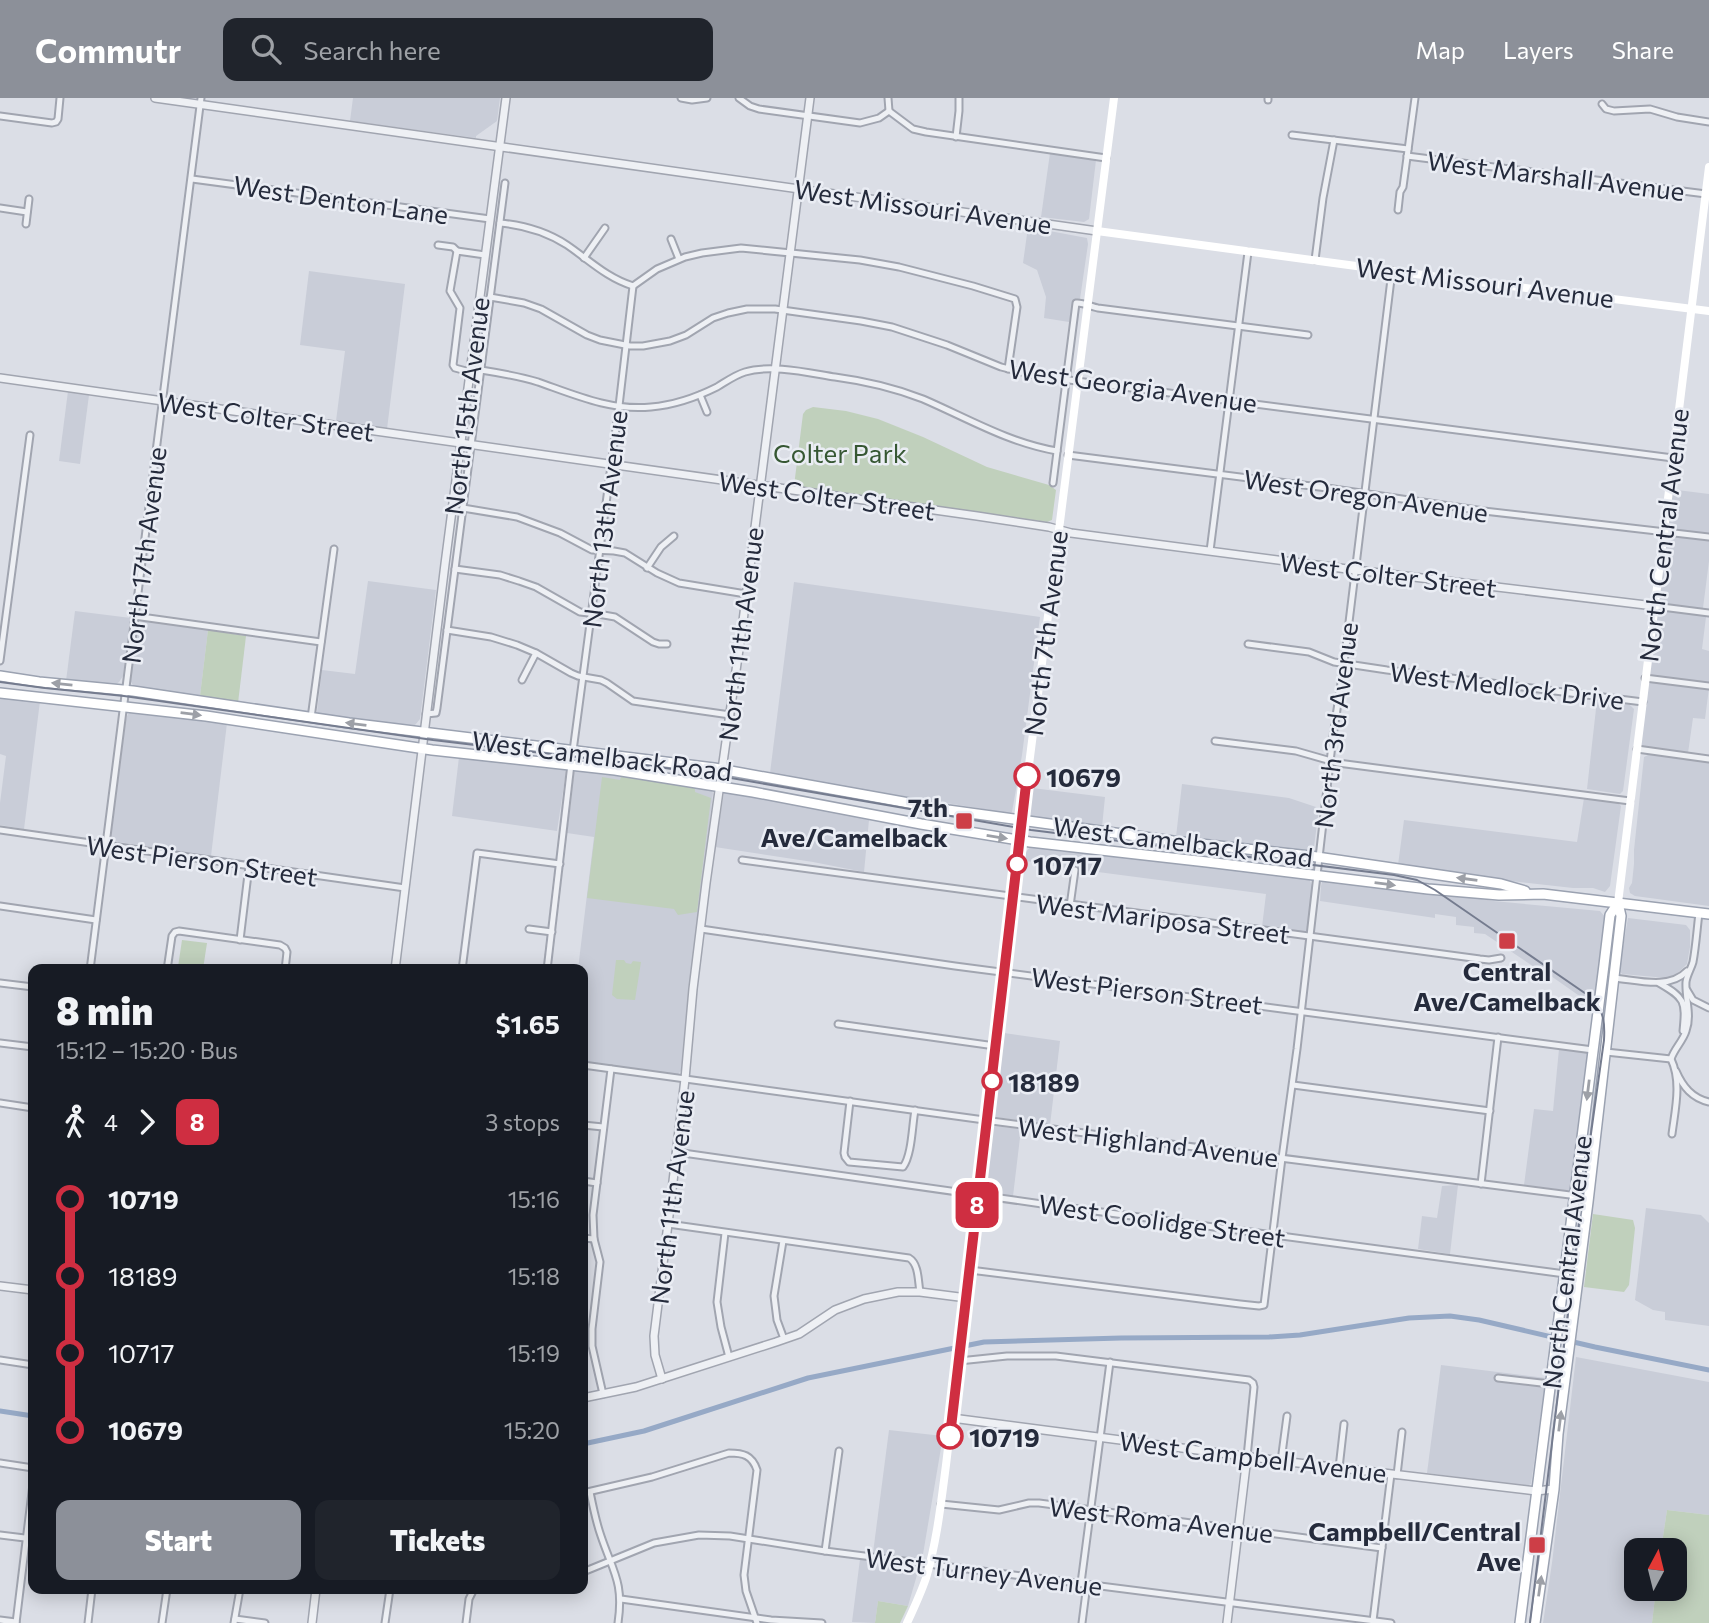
<!DOCTYPE html>
<html lang="en">
<head>
<meta charset="utf-8">
<style>
  :root { --surface:#171b24; --page:#20242c; --text:#f1f3f6; --muted:#9ea1a6; --accent:#8c9099 }
  body { margin:0; font-family:Commissioner,sans-serif; background:var(--page); color:var(--text); height:100vh; display:flex; flex-direction:column; font-size:26px; white-space:nowrap }
  * { box-sizing:border-box; margin:0 }
  p { font-size:23px; color:var(--muted) }
  .icon { flex:none; width:38px; height:38px; fill:none; stroke:currentColor; stroke-width:2; stroke-linecap:round; stroke-linejoin:round }
  .map { position:relative; flex:1; overflow:hidden }
  .panel { position:absolute; left:28px; top:866px; width:560px; height:630px; display:flex; flex-direction:column; background:var(--surface); border-radius:14px; box-shadow:0 4px 18px #0003 }
  .panel>* { flex:none }
  .badge { padding:0 14px; border-radius:10px; font-size:24px; line-height:46px }
  .needle { width:46px; rotate:7deg }
  .controls { position:absolute; left:1624px; top:1440px; display:grid; gap:14px }
  .controls a { display:grid; place-items:center; width:63px; height:63px; border-radius:14px; background:var(--surface); box-shadow:0 4px 18px #0003; font-size:35px }
  .map>.badge { position:absolute; translate:-50% -50%; box-shadow:0 0 0 4px #fff }
  .legs { display:flex; align-items:center; gap:10px; height:77px; padding:0 28px; font-size:23px }
  .legs p { margin-inline-start:auto }
  .headline { display:flex; align-items:center; justify-content:space-between; height:119px; padding:0 28px }
  h1 { font-size:38px; font-weight:800; line-height:52px }
  .button { display:flex; gap:14px; margin-top:auto; padding:14px 28px }
  .button a { flex:1; height:80px; border-radius:14px; background:var(--accent); color:#fff; font-size:28px; font-weight:800; line-height:80px; text-align:center }
  .button a+a { background:var(--page); color:var(--text) }
  ul { padding:0 28px; list-style:none }
  li { display:flex; align-items:center; gap:24px; height:77px; font-size:26px }
  li i { display:grid; place-items:center; width:10px; height:100%; margin:0 9px; background:currentColor }
  li i::after { content:''; width:18px; height:18px; margin:-9px; border:5px solid; border-radius:50%; background:var(--surface) }
  li p { margin-inline-start:auto }
  li:first-child i { background:linear-gradient(#0000 50%,currentColor 0) }
  li:last-child i { background:linear-gradient(currentColor 50%,#0000 0) }
  header { display:flex; align-items:center; gap:42px; box-sizing:border-box; height:98px; padding:0 35px; background:var(--accent); color:#fff }
  header strong { font-size:33px }
  nav { display:flex; gap:38px; margin-inline-start:auto; font-size:24px }
  .search { width:490px; height:63px; background:var(--page); display:flex; align-items:center; gap:18px; box-sizing:border-box; padding:0 24px; border-radius:14px; color:var(--muted); font-size:26px }
  .map>svg:first-child { display:block }
  .built { fill:#c9cdd8 }
  .green { fill:#c0d0bc }
  .lines { fill:none; stroke-linecap:round; stroke-linejoin:round }
  .canal { stroke:#96a9c6; stroke-width:5 }
  .minor-casing { stroke:#a1a5b0; stroke-width:9 }
  .tertiary-casing { stroke:#a1a5b0; stroke-width:10 }
  .primary-casing { stroke:#9ba2b1; stroke-width:12 }
  .minor { stroke:#eef0f4; stroke-width:5 }
  .tertiary { stroke:#eef0f4; stroke-width:7 }
  .secondary { stroke:#fff; stroke-width:8 }
  .primary { stroke:#fff; stroke-width:9 }
  .tram { stroke:#757c8f; stroke-width:2 }
  .oneway { fill:#9da0a7 }
  .line-1-casing { stroke:#fff; stroke-width:16 }
  .line-1 { stroke:#cf2e41; stroke-width:10 }
  .stop-1-dot { fill:#fff; stroke:#cf2e41; stroke-width:3.5 }
  .poi-dot { fill:#cd3e47; stroke:#eaedf4; stroke-width:2.5 }
  .labels { text-anchor:middle; dominant-baseline:central; stroke-width:5; stroke-linejoin:round; paint-order:stroke }
  .street-label { font-size:26px; fill:#252b3c; stroke:#eaedf4 }
  .park-label { font-size:26px; fill:#365733; stroke:#eaedf4 }
  .stop-label { font-size:26px; font-weight:bold; fill:#252b3c; stroke:#eaedf4; text-anchor:start }
  .poi-label { font-size:26px; font-weight:bold; fill:#252b3c; stroke:#eaedf4; text-anchor:end }
</style>
</head>
<body>
<header>
<strong>Commutr</strong>
<div class="search"><svg class="icon" aria-label="search" viewBox="0 0 24 24"><circle cx="10" cy="10" r="6"/><path d="M15 15l6 6"/></svg>Search here</div>
<nav><a>Map</a><a>Layers</a><a>Share</a></nav>
</header>
<div class="map">
<svg width="1709" height="1525" viewBox="0 0 1709 1525">
  <rect width="100%" height="100%" fill="#dbdee6"/>
  <g class="built">
    <path d="M353,0H500L497,23L476,38V40L350,23Z"/>
    <path d="M1050,55L1096,62L1089,121L1084,124L1041,119Z"/>
    <path d="M1028,129L1087,140L1088,146L1080,201L1074,205L1069,224L1044,220L1046,199L1037,172L1023,165Z"/>
    <path d="M309,173L405,186L387,331L336,323L345,253L300,247Z"/>
    <path d="M68,293L89,297L80,366L59,363Z"/>
    <path d="M1669,391L1709,396V463L1703,510L1707,511L1702,551L1709,553V590L1705,621L1693,620L1688,655L1637,647Z"/>
    <path d="M368,483L436,492L420,621L415,627L375,625L320,617L317,614L322,572L355,576Z"/>
    <path d="M794,484L1040,519L1022,657L1012,714L1005,717L990,712L896,697H879L770,675Z"/>
    <path d="M75,513L131,520L123,578L119,584L116,586L66,583Z"/>
    <path d="M144,523L208,532L200,598L135,588L132,586L130,581L138,525Z"/>
    <path d="M0,598L40,603L24,731L0,727V705L6,658L0,656Z"/>
    <path d="M1597,602L1630,607L1634,611L1623,693L1620,696L1587,691Z"/>
    <path d="M134,613L227,625L211,758L112,743L111,738L126,621L128,616Z"/>
    <path d="M1650,656L1709,664V808L1635,798L1630,795L1629,790L1632,785L1634,766V752L1644,659Z"/>
    <path d="M459,659L564,670L566,674L557,733L452,718Z"/>
    <path d="M578,670L711,691L713,695L681,973L678,976L583,964V872L578,871L594,739L567,735L574,675Z"/>
    <path d="M1182,686L1289,700L1319,710L1314,749L1308,753L1176,739Z"/>
    <path d="M1032,690L1105,699L1102,729L1033,720L1029,715Z"/>
    <path d="M728,693L869,722L864,774L813,764L715,749L724,695Z"/>
    <path d="M1584,700L1618,705L1621,708L1610,788L1605,794L1593,790H1573L1476,779L1398,767L1404,722L1577,744Z"/>
    <path d="M1030,749L1064,754L1072,752L1309,780L1312,788L1307,835L1262,829L1266,796L1052,768L1047,763L1043,765L1025,763L1026,754Z"/>
    <path d="M1327,782L1471,799L1493,803L1600,813L1606,820L1597,901L1588,904L1551,878L1546,877L1485,836L1474,835V829L1456,827V819L1435,816V820L1320,803L1321,788L1322,784Z"/>
    <path d="M1628,820L1686,827L1690,832V849L1687,866L1683,870L1675,877L1666,880L1622,876L1619,872Z"/>
    <path d="M1004,935L1060,943L1050,1027L995,1019Z"/>
    <path d="M1559,951L1589,955L1572,1093L1524,1087L1534,1011L1553,1013Z"/>
    <path d="M994,1028L1021,1031L1013,1098L988,1095L986,1093L992,1035Z"/>
    <path d="M1458,1087L1450,1156L1418,1151L1422,1118L1437,1120L1442,1088Z"/>
    <path d="M1646,1110L1701,1117L1709,1125V1228L1665,1222V1214L1653,1212L1635,1202Z"/>
    <path d="M1576,1259L1709,1284V1417L1667,1412L1661,1452H1636V1491H1656L1652,1525H1543L1552,1465Z"/>
    <path d="M1441,1267L1546,1280L1531,1386L1527,1388L1427,1375Z"/>
    <path d="M889,1332L943,1338L922,1462L873,1455Z"/>
    <path d="M860,1461L919,1470L908,1508L878,1503L875,1525L852,1524Z"/>
  </g>
  <g class="green">
    <path d="M813,309L846,313L878,321L923,339L987,369L1049,387L1056,392L1052,422L1047,424L794,388L803,316L806,312Z"/>
    <path d="M208,532L246,538L238,605L200,598Z"/>
    <path d="M602,679L620,682L621,679L695,690V694L711,700L697,814L678,817L674,811L587,800Z"/>
    <path d="M182,842L207,845L203,871L178,869Z"/>
    <path d="M616,862H624L626,865L631,866L633,863L641,864L635,902L617,901L612,897Z"/>
    <path d="M1593,1116L1633,1122L1635,1130L1629,1187L1624,1194L1584,1189Z"/>
    <path d="M1667,1412L1709,1417V1525H1652L1656,1491H1675V1452H1661Z"/>
    <path d="M878,1503L908,1508L900,1525H875Z"/>
  </g>
  <g class="lines">
    <g class="canal">
      <path d="M0,1313L33,1318"/>
      <path d="M583,1346L644,1333L808,1280L984,1244L1121,1240L1269,1239L1300,1237L1409,1220L1450,1218L1479,1222L1595,1249L1709,1272"/>
    </g>
    <defs>
      <g id="minor">
        <path d="M681,0L692,2L707,0"/>
        <path d="M739,0L750,8L759,11L860,25L879,20L889,13"/>
        <path d="M888,0L889,13"/>
        <path d="M1268,2V0"/>
        <path d="M1602,6L1606,11L1614,13L1650,11L1677,19L1709,24"/>
        <path d="M889,13L913,31L926,34L1106,60"/>
        <path d="M0,18L52,25L56,24L58,21L60,0"/>
        <path d="M1292,37L1408,51"/>
        <path d="M956,39L959,13V0"/>
        <path d="M1407,58L1706,96"/>
        <path d="M192,81L490,121"/>
        <path d="M0,110L27,114"/>
        <path d="M1398,112L1400,94L1403,89L1415,0"/>
        <path d="M500,125C523,127 547,134 567,147C589,162 607,180 633,188"/>
        <path d="M26,126L29,101"/>
        <path d="M671,141L679,161"/>
        <path d="M438,147L453,149L457,153"/>
        <path d="M584,160L605,130"/>
        <path d="M1315,162L1323,100L1334,42"/>
        <path d="M633,188L657,171L685,159L702,155L741,150L860,162L899,169L973,188L1015,201L1017,209L1008,271"/>
        <path d="M490,199L524,205L541,211L587,237L600,242L630,248H643L670,243L686,237L713,220L728,215L747,211H775L861,223L892,229L947,247L1001,269L1038,278L1673,360"/>
        <path d="M481,272C500,275 519,278 538,284C575,297 611,313 651,309C675,307 697,299 717,289C727,283 735,277 745,274C771,266 809,275 835,279C865,283 895,290 923,301C967,320 1009,345 1057,353"/>
        <path d="M470,274L455,270L453,267L460,210L450,193L457,153L485,157"/>
        <path d="M700,297L707,314"/>
        <path d="M1068,357L1327,390L1484,413L1709,439"/>
        <path d="M1053,385L1076,205C1082,204 1092,209 1098,210L1308,237"/>
        <path d="M463,410L517,419L560,435L592,452L614,453L625,455L657,475L679,485L746,496"/>
        <path d="M1210,453L1248,154"/>
        <path d="M647,470L661,449L674,438"/>
        <path d="M455,471L500,477L519,483L536,489L580,514L598,516L615,519L653,544L659,546H667"/>
        <path d="M1654,508L1709,515"/>
        <path d="M134,518L321,544"/>
        <path d="M447,532L491,539L517,547L536,555L571,575L578,578L601,582L607,585L633,603L730,617"/>
        <path d="M1248,546L1309,554L1334,564L1387,572L1643,604"/>
        <path d="M0,563L30,337"/>
        <path d="M1645,580L1709,588"/>
        <path d="M522,582L536,555"/>
        <path d="M426,616L436,615L437,610L505,85"/>
        <path d="M311,620L334,451"/>
        <path d="M1215,643L1296,653L1338,665L1630,703"/>
        <path d="M1637,651L1709,661"/>
        <path d="M573,653L619,308L633,188"/>
        <path d="M0,732L405,790"/>
        <path d="M742,762C987,797 1233,829 1480,861L1489,862L1501,860"/>
        <path d="M0,808L96,822"/>
        <path d="M1070,808L1075,772"/>
        <path d="M529,831L552,834"/>
        <path d="M701,831L955,868L1593,952"/>
        <path d="M240,842L249,768"/>
        <path d="M90,872L201,0"/>
        <path d="M167,872L172,838L175,834L179,833L280,847L285,850L287,854L285,872"/>
        <path d="M462,872L477,755L560,766"/>
        <path d="M547,872L571,666"/>
        <path d="M1614,880C1637,882 1669,892 1687,873"/>
        <path d="M0,885L33,889"/>
        <path d="M1659,885C1685,900 1686,903 1683,933"/>
        <path d="M1687,892L1693,902L1709,910"/>
        <path d="M838,926L995,948"/>
        <path d="M0,945L33,949"/>
        <path d="M1606,954L1671,961"/>
        <path d="M583,967L999,1024L1570,1097L1580,1099L1588,1103"/>
        <path d="M1676,973C1683,989 1692,1000 1709,1004"/>
        <path d="M1293,987L1490,1013"/>
        <path d="M850,1003L844,1055L845,1059L849,1064L903,1069C912,1057 912,1028 915,1012"/>
        <path d="M0,1005L33,1010"/>
        <path d="M583,1027L603,1029"/>
        <path d="M1672,1036C1675,1012 1682,984 1671,961C1674,951 1683,943 1686,933C1692,917 1685,901 1686,884C1687,877 1691,871 1693,864C1696,848 1697,831 1699,815"/>
        <path d="M676,1054L1042,1106L1565,1176"/>
        <path d="M583,1083L597,1085"/>
        <path d="M1481,1086L1498,939"/>
        <path d="M668,1126L909,1160C919,1166 918,1183 920,1194"/>
        <path d="M725,1135L717,1204L721,1229L729,1259"/>
        <path d="M583,1140L594,1141"/>
        <path d="M783,1143L774,1198L777,1222L784,1241"/>
        <path d="M970,1172L1240,1206L1259,1208L1264,1207L1282,1060L1297,951L1333,638L1344,565L1392,173"/>
        <path d="M0,1262L33,1267"/>
        <path d="M959,1263L1007,1258H1056L1249,1282L1253,1285L1254,1289L1247,1359"/>
        <path d="M1498,1280L1550,1286"/>
        <path d="M603,1296L592,1248V1231L600,1164L594,1141L593,1117L611,971"/>
        <path d="M1281,1363L1287,1318"/>
        <path d="M0,1365L33,1370"/>
        <path d="M1339,1370L1344,1326"/>
        <path d="M1397,1377L1402,1334"/>
        <path d="M590,1394C593,1409 596,1424 601,1438C613,1474 624,1484 618,1525"/>
        <path d="M583,1395L652,1379L729,1355C743,1355 752,1357 757,1372L744,1477L746,1493L757,1525"/>
        <path d="M941,1406L999,1412L1029,1405H1039L1382,1450"/>
        <path d="M0,1437L33,1441"/>
        <path d="M825,1453L839,1353"/>
        <path d="M583,1474L654,1445L699,1437L730,1438L825,1453L1391,1525"/>
        <path d="M1081,1485L1110,1264"/>
        <path d="M621,1501L771,1522L822,1525"/>
        <path d="M235,1521L265,1525"/>
        <path d="M0,1522L16,1524"/>
        <path d="M1373,1523L1391,1376"/>
        <path d="M16,1525L33,1386"/>
        <path d="M88,1525L92,1491"/>
        <path d="M162,1525L167,1491"/>
        <path d="M234,1525L240,1491"/>
        <path d="M385,1525L390,1491"/>
        <path d="M466,1525L469,1501L474,1491"/>
        <path d="M1082,1525L1087,1486"/>
      </g>
      <g id="tertiary">
        <path d="M155,0L1097,133"/>
        <path d="M0,280L977,418L1049,429L1071,435L1355,472L1654,508"/>
        <path d="M395,872L445,466L506,0"/>
        <path d="M0,1188L33,1192"/>
        <path d="M662,1281L655,1257L654,1238L668,1126L685,981L693,891L706,785L743,523L810,0"/>
        <path d="M583,1300L636,1289L776,1244L799,1236L835,1212L864,1201L898,1194H920L967,1200"/>
        <path d="M952,1320L1281,1363L1536,1393L1554,1391"/>
        <path d="M312,1525L316,1491"/>
        <path d="M1227,1525L1247,1359"/>
      </g>
      <g id="primary">
        <path d="M0,578L39,584L133,593L349,625L714,670L948,712L1173,743L1310,758L1385,769L1501,786L1525,793"/>
        <path d="M0,595L206,618L432,652L615,672L753,694L921,726L1030,744L1207,764L1428,791L1499,797L1543,796L1709,816"/>
        <path d="M1520,1525L1604,867L1610,817L1618,805"/>
        <path d="M1535,1525L1554,1391L1558,1336L1588,1104L1621,818L1618,805"/>
      </g>
    </defs>
    <use href="#minor" class="minor-casing"/>
    <use href="#tertiary" class="tertiary-casing"/>
    <use href="#primary" class="primary-casing"/>
    <use href="#minor" class="minor"/>
    <use href="#tertiary" class="tertiary"/>
    <g class="secondary">
      <path d="M1097,133L1423,177L1709,213"/>
      <path d="M1618,805L1709,69"/>
      <path d="M907,1525C914,1510 921,1495 926,1480C937,1443 941,1405 946,1367L1023,714L1114,0"/>
    </g>
    <use href="#primary" class="primary"/>
    <path class="tram" d="M0,584L45,590L124,598L433,642L652,668L731,680L1031,732L1394,777L1417,782L1435,792L1592,900C1604,913 1605,925 1604,942L1582,1100L1530,1525"/>
  </g>
  <defs><path id="oneway-solid" d="M-6-.8H1V-3.2L6.5 0L1 3.2V.8H-6Z" transform="scale(1.75)"/></defs>
  <g class="oneway">
    <use href="#oneway-solid" transform="translate(62 586) rotate(-174)"/>
    <use href="#oneway-solid" transform="translate(191 616) rotate(7)"/>
    <use href="#oneway-solid" transform="translate(356 626) rotate(-173)"/>
    <use href="#oneway-solid" transform="translate(997 739) rotate(9)"/>
    <use href="#oneway-solid" transform="translate(1467 781) rotate(-172)"/>
    <use href="#oneway-solid" transform="translate(1385 786) rotate(7)"/>
    <use href="#oneway-solid" transform="translate(1588 992) rotate(97)"/>
    <use href="#oneway-solid" transform="translate(1560 1323) rotate(-83)"/>
    <use href="#oneway-solid" transform="translate(1540 1488) rotate(-82)"/>
  </g>
  <g class="lines">
    <defs>
      <path id="line-1" d="M950,1338L1027,678"/>
    </defs>
    <use href="#line-1" class="line-1-casing"/>
    <use href="#line-1" class="line-1"/>
  </g>
  <g class="stop-1-dot">
    <circle cx="1027" cy="678" r="12"/>
    <circle cx="1017" cy="766" r="9"/>
    <circle cx="992" cy="983" r="9"/>
    <circle cx="950" cy="1338" r="12"/>
  </g>
  <g class="poi-dot">
    <rect x="955" y="714" width="18" height="18" rx="3.5"/>
    <rect x="1498" y="834" width="18" height="18" rx="3.5"/>
    <rect x="1528" y="1438" width="18" height="18" rx="3.5"/>
  </g>
  <g class="labels">
    <g class="street-label">
      <text transform="translate(1556 77) rotate(7)">West Marshall Avenue</text>
      <text transform="translate(341 101) rotate(8)">West Denton Lane</text>
      <text transform="translate(923 108) rotate(8)">West Missouri Avenue</text>
      <text transform="translate(1485 184) rotate(7)">West Missouri Avenue</text>
      <text transform="translate(1133 287) rotate(8)">West Georgia Avenue</text>
      <text transform="translate(466 308) rotate(-83)">North 15th Avenue</text>
      <text transform="translate(266 318) rotate(8)">West Colter Street</text>
      <text transform="translate(827 397) rotate(8)">West Colter Street</text>
      <text transform="translate(1366 397) rotate(8)">West Oregon Avenue</text>
      <text transform="translate(604 421) rotate(-83)">North 13th Avenue</text>
      <text transform="translate(1663 437) rotate(-83)">North Central Avenue</text>
      <text transform="translate(143 457) rotate(-83)">North 17th Avenue</text>
      <text transform="translate(1388 476) rotate(7)">West Colter Street</text>
      <text transform="translate(1045 535) rotate(-83)">North 7th Avenue</text>
      <text transform="translate(740 536) rotate(-83)">North 11th Avenue</text>
      <text transform="translate(1507 587) rotate(7)">West Medlock Drive</text>
      <text transform="translate(1335 627) rotate(-83)">North 3rd Avenue</text>
      <text transform="translate(602 657) rotate(7)">West Camelback Road</text>
      <text transform="translate(1183 743) rotate(7)">West Camelback Road</text>
      <text transform="translate(202 762) rotate(8)">West Pierson Street</text>
      <text transform="translate(1163 820) rotate(7)">West Mariposa Street</text>
      <text transform="translate(1147 892) rotate(7)">West Pierson Street</text>
      <text transform="translate(1148 1043) rotate(7)">West Highland Avenue</text>
      <text transform="translate(671 1099) rotate(-83)">North 11th Avenue</text>
      <text transform="translate(1162 1122) rotate(8)">West Coolidge Street</text>
      <text transform="translate(1566 1164) rotate(-83)">North Central Avenue</text>
      <text transform="translate(1253 1358) rotate(7)">West Campbell Avenue</text>
      <text transform="translate(1161 1421) rotate(7)">West Roma Avenue</text>
      <text transform="translate(984 1473) rotate(7)">West Turney Avenue</text>
    </g>
    <g class="park-label">
      <text x="840" y="354">Colter Park</text>
    </g>
    <g class="stop-label">
      <text x="1046" y="678">10679</text>
      <text x="1033" y="766">10717</text>
      <text x="1008" y="983">18189</text>
      <text x="969" y="1338">10719</text>
    </g>
    <g class="poi-label">
      <text x="948" y="708">7th<tspan x="948" dy="30">Ave/Camelback</tspan></text>
      <text x="1507" y="872" text-anchor="middle">Central<tspan x="1507" dy="30">Ave/Camelback</tspan></text>
      <text x="1521" y="1432">Campbell/Central<tspan x="1521" dy="30">Ave</tspan></text>
    </g>
  </g>
</svg>
<div class="controls">
<a><svg class="needle" viewBox="-14 -14 28 28"><path d="M0-13l5 13h-10z" fill="#e53935"/><path d="M0 13l5-13h-10z" fill="#9ea1a6"/></svg></a>
</div>
<b class="badge" style="left:977px;top:1107px;background:#cf2e41;color:#fff">8</b>
<section class="panel">
<div class="headline"><div><h1>8 min</h1><p>15:12 – 15:20 · Bus</p></div><b>$1.65</b></div>
<div class="legs"><svg class="icon" aria-label="walk" viewBox="0 0 24 24"><circle cx="13" cy="4" r="2"/><path d="M13 8l-2 6 4 7M11 14l-3 7M7 12l3-4h3l4 4"/></svg>4<svg class="icon" aria-label="forward" viewBox="0 0 24 24"><path d="M9 5l7 7-7 7"/></svg><b class="badge" style="background:#cf2e41;color:#fff">8</b><p>3 stops</p></div>
<ul>
<li><i style="color:#cf2e41"></i><b>10719</b><p>15:16</p></li>
<li><i style="color:#cf2e41"></i><span>18189</span><p>15:18</p></li>
<li><i style="color:#cf2e41"></i><span>10717</span><p>15:19</p></li>
<li><i style="color:#cf2e41"></i><b>10679</b><p>15:20</p></li>
</ul>
<div class="button"><a>Start</a><a>Tickets</a></div>
</section>
</div>
</body>
</html>
